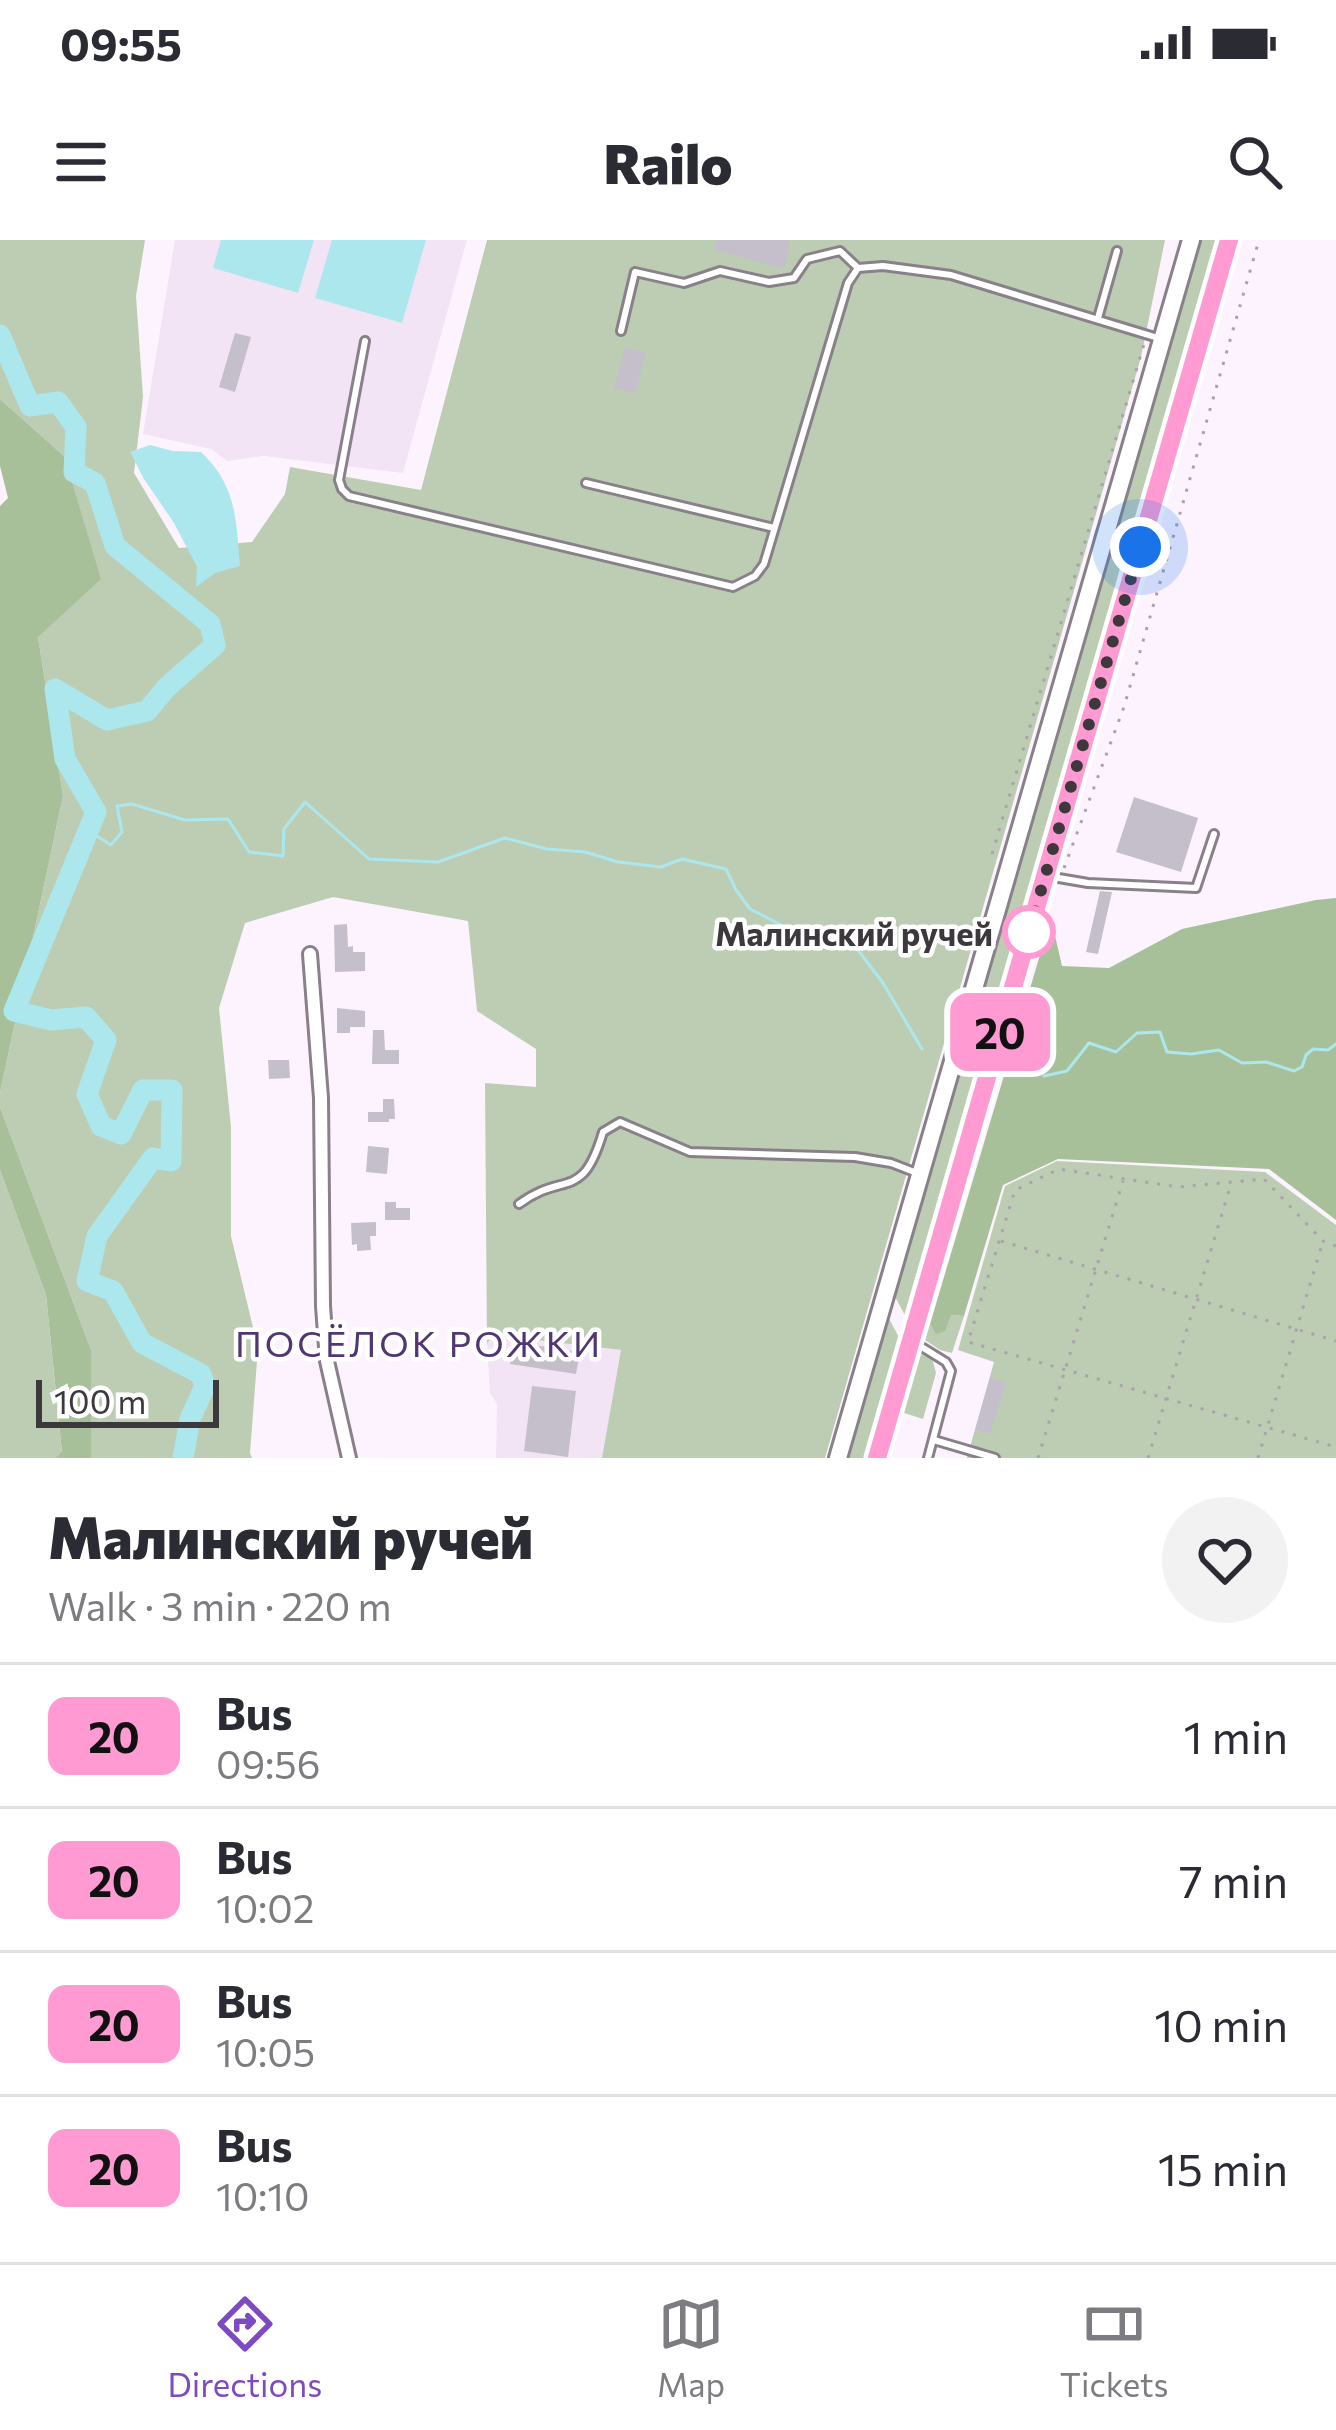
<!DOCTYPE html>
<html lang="en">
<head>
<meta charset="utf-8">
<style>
  :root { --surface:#fff; --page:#f2f2f3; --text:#2b2b33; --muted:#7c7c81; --line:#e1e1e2; --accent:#7e4ac1 }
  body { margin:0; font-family:Commissioner,sans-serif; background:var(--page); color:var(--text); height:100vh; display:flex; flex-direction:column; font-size:45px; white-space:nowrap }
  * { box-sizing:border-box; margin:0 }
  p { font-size:39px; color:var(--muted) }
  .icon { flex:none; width:66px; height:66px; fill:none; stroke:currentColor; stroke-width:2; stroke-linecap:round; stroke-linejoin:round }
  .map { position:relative; height:1218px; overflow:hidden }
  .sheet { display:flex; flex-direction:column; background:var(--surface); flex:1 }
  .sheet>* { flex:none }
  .badge { padding:0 24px; border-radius:18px; font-size:42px; line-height:78px }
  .scale { position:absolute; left:36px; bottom:30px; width:183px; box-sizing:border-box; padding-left:12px; border:6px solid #3c383c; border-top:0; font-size:33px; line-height:42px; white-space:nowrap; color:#3c383c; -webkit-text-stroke:9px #fff; paint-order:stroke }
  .you { position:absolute; width:60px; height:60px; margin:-30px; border:9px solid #fff; border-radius:50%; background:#1a73e8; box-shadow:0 0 0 18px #1a73e833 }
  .map>.badge { position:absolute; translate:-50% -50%; box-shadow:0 0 0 6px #fff }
  .round { display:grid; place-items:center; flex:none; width:126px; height:126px; border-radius:63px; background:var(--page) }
  .headline { display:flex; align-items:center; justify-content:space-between; height:204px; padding:0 48px }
  h1 { font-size:57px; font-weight:800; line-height:90px }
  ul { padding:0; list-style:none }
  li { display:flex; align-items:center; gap:36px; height:144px; padding:0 48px; border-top:3px solid var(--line) }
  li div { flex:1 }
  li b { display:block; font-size:45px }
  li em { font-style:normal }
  li .badge { min-width:132px; font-weight:700; text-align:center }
  .status { display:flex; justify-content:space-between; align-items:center; height:84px; padding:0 60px; background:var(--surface); direction:ltr }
  .status svg { height:33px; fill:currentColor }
  header { display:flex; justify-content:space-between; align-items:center; height:156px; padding:0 48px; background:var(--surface); font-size:54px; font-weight:800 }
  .tab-bar { display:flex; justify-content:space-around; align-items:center; height:168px; border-top:3px solid var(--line); background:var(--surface); font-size:33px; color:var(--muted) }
  .tab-bar a { display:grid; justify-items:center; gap:6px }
  .tab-bar .on { color:var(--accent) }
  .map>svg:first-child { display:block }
  .built { fill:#f3e4f5 }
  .green { fill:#bdcdb4 }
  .forest { fill:#a7c099 }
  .water { fill:#ace7ed }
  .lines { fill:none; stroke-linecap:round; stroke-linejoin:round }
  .stream { stroke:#ace7ed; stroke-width:3 }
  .river { stroke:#ace7ed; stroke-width:21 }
  .building { fill:#c5bfcb }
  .lane-casing { stroke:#89808a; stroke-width:12 }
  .street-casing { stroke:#89808a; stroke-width:18 }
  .secondary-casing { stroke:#89808a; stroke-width:22 }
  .path { stroke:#a9a2aa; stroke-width:3; stroke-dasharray:3 9; stroke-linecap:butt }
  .lane { stroke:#fff; stroke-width:6 }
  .street { stroke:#fff; stroke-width:12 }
  .secondary { stroke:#fff; stroke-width:16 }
  .line-casing { stroke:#fff; stroke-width:27 }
  .line { stroke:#ff9ad2; stroke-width:18 }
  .walk { stroke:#3c383c; stroke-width:12; stroke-dasharray:0 21.6 }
  .stop-dot { fill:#fff; stroke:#ff9ad2; stroke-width:6 }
  .labels { text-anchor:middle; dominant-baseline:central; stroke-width:9; stroke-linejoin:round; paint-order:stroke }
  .stop-label { font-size:33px; font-weight:bold; fill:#3c383c; stroke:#fff; text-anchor:end }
  .neighbourhood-label { font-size:36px; letter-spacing:3px; fill:#503773; stroke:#fff }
</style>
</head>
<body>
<div class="status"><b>09:55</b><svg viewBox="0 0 49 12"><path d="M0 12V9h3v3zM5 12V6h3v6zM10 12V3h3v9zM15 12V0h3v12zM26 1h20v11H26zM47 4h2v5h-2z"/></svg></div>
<header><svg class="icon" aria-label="menu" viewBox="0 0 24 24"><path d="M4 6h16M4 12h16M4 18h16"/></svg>Railo<svg class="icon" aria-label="search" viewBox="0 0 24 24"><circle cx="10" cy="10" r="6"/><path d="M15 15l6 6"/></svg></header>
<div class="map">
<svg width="1336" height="1218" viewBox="0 0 1336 1218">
  <rect width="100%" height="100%" fill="#fdf3ff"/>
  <g class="built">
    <path d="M175,0H467L403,233L264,216L227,221L211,209L143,194Z"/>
    <path d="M492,1095L622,1110L602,1218H496L497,1164L490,1153L487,1104Z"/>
  </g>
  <g class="green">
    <path d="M0,0H145L136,56L143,157L134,233L179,308L252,302L285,254L290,227L421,250L487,0H1165L1141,117L825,1218H602L621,1110L492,1095L487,1104L485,843L536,847V809L477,771L468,681L333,657L245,683L219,768L231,887V996L258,1108L250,1213L252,1218H91V1110L0,867V853L63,556L38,397L64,216L0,159Z"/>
    <path d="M1201,0H1226L908,1081L893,1053Z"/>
    <path d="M1057,921L1265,932L1336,985V1218H967L994,1122L958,1110L1005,946Z"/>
    <path d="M0,930L46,1055L62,1213L55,1218H0Z"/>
    <path d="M886,1073L902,1103L869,1218H845Z"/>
    <path d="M951,1075L964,1076L952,1113L940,1110L925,1100L930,1084L936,1093Z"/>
    <path d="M918,1113L932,1118L936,1133L923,1179L901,1172Z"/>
  </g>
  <g class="forest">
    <path d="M0,159L64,216L101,339L38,397L63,556L0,853V266L8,258L0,226Z"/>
    <path d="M1336,658V980L1269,929L1058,919L1003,945L964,1076L951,1075L945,1091L936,1094L930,1084L1051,678L1062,726L1109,728L1182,689L1316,660Z"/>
    <path d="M0,867L91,1110V1218H55L62,1212L46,1055L0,930Z"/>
  </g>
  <g class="water">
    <path d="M221,0H314L298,53L213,28Z"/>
    <path d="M332,0H426L402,83L315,58Z"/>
    <path d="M150,205L173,211L201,212C237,246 236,280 240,326L215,333L196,347L197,327L174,283L144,239L130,212Z"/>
  </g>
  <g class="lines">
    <g class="stream">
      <path d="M87,594L95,595L111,605L122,592L117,566L132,564L185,580L228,579L249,612L283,616L284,589L305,562L369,619L438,622L505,598L547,609L585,612L618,622L661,627L682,619L726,629L736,650L750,669L797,693L822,689L858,710L883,743L922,809"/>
      <path d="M1044,836L1067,831L1089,803L1116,812L1137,793L1160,792L1167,812L1191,814L1219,810L1242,823L1266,822L1294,831L1302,827L1306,815L1313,809L1328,810L1336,804"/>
    </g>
    <path class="river" d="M0,95L30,166L58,162L76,187L74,232L95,243L115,306L210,384L215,405L167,447L147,471L107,480L55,449L65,519L96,572L14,771L51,780L86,777L106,800L87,854L101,886L121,894L143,850H172L171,921L153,918L97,996L87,1041L113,1051L142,1103L201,1134L205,1146L190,1179L183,1218"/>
  </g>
  <g class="building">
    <path d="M717,0H788L790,3L784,29L714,10Z"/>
    <path d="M235,93L251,97L235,152L219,147Z"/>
    <path d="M625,107L646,112L635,154L614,148Z"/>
    <path d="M1134,557L1198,578L1181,632L1116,612Z"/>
    <path d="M1100,651L1112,652L1098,714L1086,712Z"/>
    <path d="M347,684L348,707L353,706V712H365V731L335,732L334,685Z"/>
    <path d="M337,768L365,771V787H350V793H337Z"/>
    <path d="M373,790H384L385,810H399V824H372Z"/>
    <path d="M268,820H289L290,838L269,839Z"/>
    <path d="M383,859H394L395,879H389V882H368V872H383Z"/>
    <path d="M368,906L389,908L387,934L366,932Z"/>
    <path d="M385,962H396V968H410V980H385Z"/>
    <path d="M376,982V996H370L371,1010L357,1011V1004L352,1005L351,983Z"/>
    <path d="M514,1102L580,1112L576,1134L510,1124Z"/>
    <path d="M990,1138L1006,1142L990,1194L975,1190Z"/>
    <path d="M532,1146L576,1151L568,1217L524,1211Z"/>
  </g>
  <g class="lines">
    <defs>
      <g id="lane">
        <path d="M1098,78L1117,11"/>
        <path d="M621,91L635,32L684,43L720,31L769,42L794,38L807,19L840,11L858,28"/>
        <path d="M365,101L339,240L342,249L349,256L733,347L755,336L764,324L848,43L858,28L883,26L951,35L1158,98"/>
        <path d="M586,243L774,288"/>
        <path d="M1047,636L1088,643L1196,648L1214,594"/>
        <path d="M519,964C565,930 582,963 603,892L620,882L690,912L855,917L891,923L917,933"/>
        <path d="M912,1101L946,1122L951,1131L928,1218"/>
        <path d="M934,1200L995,1218"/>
      </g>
      <path id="street" d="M310,714L321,858L323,1066L327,1121L349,1218"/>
      <g id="secondary">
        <path d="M838,1218L1191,0"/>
        <path d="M877,1218L1229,0"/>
      </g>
    </defs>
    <use href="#lane" class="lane-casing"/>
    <use href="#street" class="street-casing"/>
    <use href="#secondary" class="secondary-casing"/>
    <g class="path">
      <path d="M992,614L1144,104"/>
      <path d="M1064,628L1124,467L1259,0"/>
      <path d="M1001,1001L1336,1101"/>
      <path d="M1336,1006L1323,1001L1264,939L1178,947L1059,929L1015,950L968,1102L1336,1207"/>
      <path d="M1038,1218L1123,941"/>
      <path d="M1148,1218L1231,944"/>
      <path d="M1258,1218L1323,1001"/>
    </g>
    <use href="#lane" class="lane"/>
    <use href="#street" class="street"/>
    <use href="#secondary" class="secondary"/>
  </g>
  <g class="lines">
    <defs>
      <path id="line" d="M877,1218L1229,0"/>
    </defs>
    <use href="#line" class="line-casing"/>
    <use href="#line" class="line"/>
    <path class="walk" d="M1029,692L1140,307"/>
  </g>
  <circle class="stop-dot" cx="1029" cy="692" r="24"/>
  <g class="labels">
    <g class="stop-label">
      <text x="993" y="692">Малинский ручей</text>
    </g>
    <g class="neighbourhood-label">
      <text x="419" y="1102">ПОСЁЛОК РОЖКИ</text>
    </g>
  </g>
</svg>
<div class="scale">100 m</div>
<div class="you" style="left:1140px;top:307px"></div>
<b class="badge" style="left:1000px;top:792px;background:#ff9ad2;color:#111">20</b>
</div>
<section class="sheet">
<div class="headline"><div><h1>Малинский ручей</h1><p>Walk · 3 min · 220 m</p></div><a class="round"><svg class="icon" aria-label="heart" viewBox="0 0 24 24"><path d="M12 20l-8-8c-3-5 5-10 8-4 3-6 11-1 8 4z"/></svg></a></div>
<ul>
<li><span class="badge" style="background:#ff9ad2;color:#111">20</span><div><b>Bus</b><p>09:56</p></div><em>1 min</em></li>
<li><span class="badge" style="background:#ff9ad2;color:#111">20</span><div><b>Bus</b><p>10:02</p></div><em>7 min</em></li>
<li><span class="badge" style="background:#ff9ad2;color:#111">20</span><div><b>Bus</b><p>10:05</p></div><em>10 min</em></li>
<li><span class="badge" style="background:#ff9ad2;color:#111">20</span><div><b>Bus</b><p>10:10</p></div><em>15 min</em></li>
</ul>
</section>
<nav class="tab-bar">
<a class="on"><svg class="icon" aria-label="directions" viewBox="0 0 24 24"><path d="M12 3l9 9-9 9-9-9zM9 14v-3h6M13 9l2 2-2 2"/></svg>Directions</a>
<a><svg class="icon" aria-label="map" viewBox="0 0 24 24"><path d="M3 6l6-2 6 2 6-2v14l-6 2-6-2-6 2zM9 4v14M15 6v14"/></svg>Map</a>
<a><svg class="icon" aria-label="tickets" viewBox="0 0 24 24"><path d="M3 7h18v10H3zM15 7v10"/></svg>Tickets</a>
</nav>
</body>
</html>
